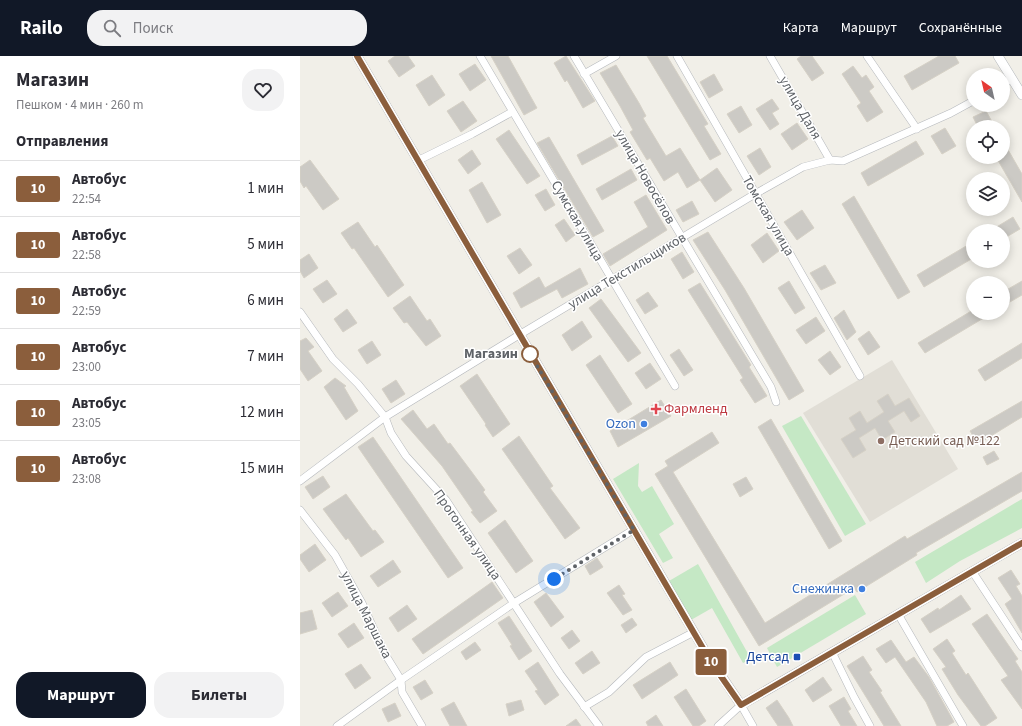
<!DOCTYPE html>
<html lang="ru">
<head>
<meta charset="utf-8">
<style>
  :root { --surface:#fff; --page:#f2f2f3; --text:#2b2b33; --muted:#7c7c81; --line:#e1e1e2; --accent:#111827 }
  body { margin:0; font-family:"Source Sans 3",sans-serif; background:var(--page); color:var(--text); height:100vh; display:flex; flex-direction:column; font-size:15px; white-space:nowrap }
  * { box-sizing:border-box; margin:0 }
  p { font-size:13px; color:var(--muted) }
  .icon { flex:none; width:22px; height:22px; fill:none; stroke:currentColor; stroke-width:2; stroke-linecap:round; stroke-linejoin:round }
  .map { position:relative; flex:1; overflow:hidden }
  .details { display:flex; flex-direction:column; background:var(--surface); width:300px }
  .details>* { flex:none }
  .badge { padding:0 8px; border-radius:3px; font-size:14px; line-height:26px }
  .needle { width:26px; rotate:326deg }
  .buttons { position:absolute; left:666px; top:12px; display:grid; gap:8px }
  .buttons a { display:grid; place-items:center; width:44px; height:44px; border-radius:50%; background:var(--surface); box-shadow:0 2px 10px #0003; font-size:20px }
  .you { position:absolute; width:20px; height:20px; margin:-10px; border:3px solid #fff; border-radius:50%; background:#1a73e8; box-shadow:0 0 0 6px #1a73e833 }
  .map>.badge { position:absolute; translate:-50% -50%; box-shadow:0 0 0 2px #fff }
  h2 { padding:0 16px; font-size:15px; line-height:36px }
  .round { display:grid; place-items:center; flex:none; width:42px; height:42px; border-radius:16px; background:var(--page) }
  .headline { display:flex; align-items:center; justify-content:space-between; height:68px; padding:0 16px }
  h1 { font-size:19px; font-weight:700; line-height:30px }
  .action { display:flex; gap:8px; margin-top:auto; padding:8px 16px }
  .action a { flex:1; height:46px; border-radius:16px; background:var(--accent); color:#fff; font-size:16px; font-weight:700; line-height:46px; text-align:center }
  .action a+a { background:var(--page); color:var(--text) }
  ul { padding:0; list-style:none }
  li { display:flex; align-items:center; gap:12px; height:56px; padding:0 16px; border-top:1px solid var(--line) }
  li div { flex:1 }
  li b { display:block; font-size:15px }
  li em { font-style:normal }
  li .badge { min-width:44px; font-weight:700; text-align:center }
  header { display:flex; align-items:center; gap:24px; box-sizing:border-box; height:56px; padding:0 20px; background:var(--accent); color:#fff }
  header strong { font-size:19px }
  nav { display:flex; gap:22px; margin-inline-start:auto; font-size:14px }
  .search { width:280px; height:36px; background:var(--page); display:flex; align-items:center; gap:10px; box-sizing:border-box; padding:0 14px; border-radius:16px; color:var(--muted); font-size:15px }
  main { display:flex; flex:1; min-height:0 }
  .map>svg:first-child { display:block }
  .education { fill:#e1ded6 }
  .green { fill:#c5e8c5 }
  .building { fill:#cccac5; stroke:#d6d1c6 }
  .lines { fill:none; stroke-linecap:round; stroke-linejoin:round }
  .minor-casing { stroke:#b5b8bc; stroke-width:8 }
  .tertiary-casing { stroke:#b5b8bc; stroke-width:10 }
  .minor { stroke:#fff; stroke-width:7 }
  .tertiary { stroke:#fff; stroke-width:9 }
  .line-casing { stroke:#fff; stroke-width:9 }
  .line { stroke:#8b5e3c; stroke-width:6 }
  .walk { stroke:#5f6368; stroke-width:4; stroke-dasharray:0 7.2 }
  .stop-dot { fill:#fff; stroke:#8b5e3c; stroke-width:2 }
  .health-dot { fill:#e0444e; stroke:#fff; stroke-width:1.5 }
  .shop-dot { fill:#3f7fe0; stroke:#fff; stroke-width:1.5 }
  .education-dot { fill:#8d6e63; stroke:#fff; stroke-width:1.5 }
  .transit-dot { fill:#1a4fb4; stroke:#fff; stroke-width:1.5 }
  .labels { text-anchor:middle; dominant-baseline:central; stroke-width:3; stroke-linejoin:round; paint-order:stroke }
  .street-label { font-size:14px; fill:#5f6368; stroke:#fff }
  .stop-label { font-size:14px; font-weight:bold; fill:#5f6368; stroke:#fff; text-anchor:end }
  .health-label { font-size:14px; fill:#be3a42; stroke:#fff; text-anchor:start }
  .shop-label { font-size:14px; fill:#366cbe; stroke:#fff; text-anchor:end }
  .education-label { font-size:14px; fill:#785e54; stroke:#fff; text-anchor:start }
  .transit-label { font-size:14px; fill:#164399; stroke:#fff; text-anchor:end }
</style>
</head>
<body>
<header>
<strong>Railo</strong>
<div class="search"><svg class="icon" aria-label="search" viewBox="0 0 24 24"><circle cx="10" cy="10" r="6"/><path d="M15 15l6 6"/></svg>Поиск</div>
<nav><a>Карта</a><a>Маршрут</a><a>Сохранённые</a></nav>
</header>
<main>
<section class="details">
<div class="headline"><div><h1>Магазин</h1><p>Пешком · 4 мин · 260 m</p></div><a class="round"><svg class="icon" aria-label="heart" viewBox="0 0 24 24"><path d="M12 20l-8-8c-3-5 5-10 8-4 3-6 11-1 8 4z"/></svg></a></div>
<h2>Отправления</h2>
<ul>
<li><span class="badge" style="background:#8b5e3c;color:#fff">10</span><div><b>Автобус</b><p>22:54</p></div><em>1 мин</em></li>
<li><span class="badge" style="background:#8b5e3c;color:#fff">10</span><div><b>Автобус</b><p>22:58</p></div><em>5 мин</em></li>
<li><span class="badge" style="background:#8b5e3c;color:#fff">10</span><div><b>Автобус</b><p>22:59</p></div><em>6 мин</em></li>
<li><span class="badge" style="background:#8b5e3c;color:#fff">10</span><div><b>Автобус</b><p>23:00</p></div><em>7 мин</em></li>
<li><span class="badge" style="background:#8b5e3c;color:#fff">10</span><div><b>Автобус</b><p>23:05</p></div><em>12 мин</em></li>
<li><span class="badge" style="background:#8b5e3c;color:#fff">10</span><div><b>Автобус</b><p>23:08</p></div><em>15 мин</em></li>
</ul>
<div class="action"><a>Маршрут</a><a>Билеты</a></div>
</section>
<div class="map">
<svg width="722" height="670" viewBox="0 0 722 670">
  <rect width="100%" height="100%" fill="#f1efe8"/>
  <path class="education" d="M592,304L658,413L570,466L503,357Z"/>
  <g class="green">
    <path d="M501,360L566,468L545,480L482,370Z"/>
    <path d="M339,407L338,430L342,436L352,430L374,468L359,478L373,502L363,507L313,423Z"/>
    <path d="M722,443V472L660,505L626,527L615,506Z"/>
    <path d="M398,508L451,603L443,607L412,552L391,564L369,525Z"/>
    <path d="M555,539L566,558L477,611L467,592Z"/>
  </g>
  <g class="building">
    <path d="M95,0H108L115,10L99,21L88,5Z"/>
    <path d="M191,0H208L237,52L224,59Z"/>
    <path d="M266,0L295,45L283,52L267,24L265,26L254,7Z"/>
    <path d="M347,0H367L408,68L404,70L421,98L410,104Z"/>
    <path d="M501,0H512L524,17L512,25L497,3Z"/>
    <path d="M639,0H655L659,7L612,34L604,20Z"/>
    <path d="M175,8L186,24L170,35L159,18Z"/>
    <path d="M316,9L339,47L346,60L343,62L366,100L380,92L400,124L387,132L378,116L364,125L350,102L347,104L330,76L333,74L320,50L300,17Z"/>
    <path d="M553,10L562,22L566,19L574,31L569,35L583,56L567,66L557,50L561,47L542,18Z"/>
    <path d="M414,18L423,34L409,42L400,26Z"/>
    <path d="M132,19L145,39L129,50L116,29Z"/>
    <path d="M472,43L479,53L472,57L479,68L470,74L456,53Z"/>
    <path d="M163,45L177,65L161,76L147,55Z"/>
    <path d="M441,50L452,69L439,77L427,58Z"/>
    <path d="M686,55L695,71H678L673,61Z"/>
    <path d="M497,67L508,83L492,94L481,78Z"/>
    <path d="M645,72L656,90L642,98L631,80Z"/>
    <path d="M209,74L240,120L227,128L196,83Z"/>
    <path d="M312,80L318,90L282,109L277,99Z"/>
    <path d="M249,81L304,175L293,181L237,87Z"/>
    <path d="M616,85L624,98L568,130L561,117Z"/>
    <path d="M703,85L722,118V146L696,101H703Z"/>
    <path d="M460,92L471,111L459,119L447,100Z"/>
    <path d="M172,94L181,108L168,118L158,104Z"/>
    <path d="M10,104L39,143L23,154L6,130L4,132L0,125V111Z"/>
    <path d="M417,112L432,134L415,146L400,124Z"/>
    <path d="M331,113L337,124L302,144L296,133Z"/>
    <path d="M182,126L201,159L187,167L169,134Z"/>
    <path d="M246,133L255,149L245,155L235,139Z"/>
    <path d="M346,139L367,174L310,210L303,198L348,171L334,146Z"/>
    <path d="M554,140L610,236L598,243L542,148Z"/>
    <path d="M392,145L399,158L383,166L376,154Z"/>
    <path d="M502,154L514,172L497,184L484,166Z"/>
    <path d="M713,161L720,173L703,183V175H690Z"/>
    <path d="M264,163L275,179L266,186L255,169Z"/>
    <path d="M58,166L75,191L77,189L104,229L88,241L54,192L52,193L41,177Z"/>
    <path d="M408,176L444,232L504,335L489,344L425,234L393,184Z"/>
    <path d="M467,177L479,195L463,207L451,189Z"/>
    <path d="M673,186V202L624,231L617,219Z"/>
    <path d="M220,192L232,209L219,218L207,200Z"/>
    <path d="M382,196L394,216L383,223L371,203Z"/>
    <path d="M9,198L18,212L4,222L0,215V204Z"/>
    <path d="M525,209L536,227L521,234L510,217Z"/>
    <path d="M280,212L288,228L262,242L257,233L221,252L213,237L239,221L245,232Z"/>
    <path d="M27,224L37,238L23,247L13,233Z"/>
    <path d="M489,225L505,252L495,258L478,232Z"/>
    <path d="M722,225V239L703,250V236Z"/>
    <path d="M400,227L451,309L449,311L467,340L455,347L440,324L443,322L388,234Z"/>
    <path d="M348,236L358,250L345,258L336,244Z"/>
    <path d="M110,240L127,265L130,263L141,280L126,290L107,266L104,267L93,252Z"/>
    <path d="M301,243L341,297L328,306L289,252Z"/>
    <path d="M47,253L57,267L43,276L34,263Z"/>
    <path d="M544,254L556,276L547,284L534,262Z"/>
    <path d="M673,254V257H692L625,297L618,287Z"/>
    <path d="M516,261L525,275L506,288L496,274Z"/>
    <path d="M282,265L292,281L272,295L262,279Z"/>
    <path d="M569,275L580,291L568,299L558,283Z"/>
    <path d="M6,282L14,291L8,295L22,315L8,325L0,313V285Z"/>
    <path d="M72,285L81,299L67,308L58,294Z"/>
    <path d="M722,287V302L685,325L678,314Z"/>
    <path d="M379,293L393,314L384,320L370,299Z"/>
    <path d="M530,295L541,311L530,319L518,304Z"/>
    <path d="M300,299L332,348L318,357L286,309Z"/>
    <path d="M350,307L361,323L346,333L335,317Z"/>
    <path d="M177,318L210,368L193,381L185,369L186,368L160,330Z"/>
    <path d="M35,322L46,330L44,331L58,355L46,364L24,331Z"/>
    <path d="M96,324L105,338L91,347L82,333Z"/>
    <path d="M588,338L595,350L609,342L620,360L611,366L604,355L588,365L595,376L582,384L575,372L559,382L566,394L553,402L541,383L556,374L549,362L560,355L567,367L584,356L577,345Z"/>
    <path d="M361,344L371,360L318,391L310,375Z"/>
    <path d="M722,345V361L678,388L670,375Z"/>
    <path d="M113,354L127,373L134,368L148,388L150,387L171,415L185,434L183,436L197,455L180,467L171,456L173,455L142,410L101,363Z"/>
    <path d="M471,363L542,485L529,493L458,371Z"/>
    <path d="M412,376L419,387L373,416L465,567L605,480L607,483L722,416V435L616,497L617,499L557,536L554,532L459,590L355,418L368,410L365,405Z"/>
    <path d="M219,380L253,430L250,432L280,472L265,483L202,393Z"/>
    <path d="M73,381L163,512L148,522L58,391Z"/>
    <path d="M694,395L699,403L687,409L683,401Z"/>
    <path d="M23,420L30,431L13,443L5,431Z"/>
    <path d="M446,421L453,433L440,441L433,428Z"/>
    <path d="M46,438L73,475L75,474L84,486L61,501L48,482L46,484L23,453Z"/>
    <path d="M205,464L233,505L216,517L188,477Z"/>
    <path d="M15,488L26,504L9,516L0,503V499Z"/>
    <path d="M297,502L303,511L290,519L285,510Z"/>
    <path d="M93,504L101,516L78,531L70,520Z"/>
    <path d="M711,514L720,528L716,530L722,540V577L705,548L712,543L698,522Z"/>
    <path d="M192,526L203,542L123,598L112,583Z"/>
    <path d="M319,529L325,538L322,539L332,554L323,559L307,537Z"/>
    <path d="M38,536L48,550L32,561L22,547Z"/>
    <path d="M246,537L264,561L251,571L234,546Z"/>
    <path d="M661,539L671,553L630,577L621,563L638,552L639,554Z"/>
    <path d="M107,549L117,563L98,576L89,562Z"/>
    <path d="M12,554L17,573L0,578V557Z"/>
    <path d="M687,558L718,603L715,605L722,616V653L701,624L708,620L672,568Z"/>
    <path d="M209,560L232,595L219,604L210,590L212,589L198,567Z"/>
    <path d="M332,562L337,569L326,577L321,569Z"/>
    <path d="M54,567L64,582L48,592L38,578Z"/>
    <path d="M272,574L280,585L269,593L261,582Z"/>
    <path d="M647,583L655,595L652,597L666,619L668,617L697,662L685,670H681L658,639L642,613L646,611L633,593Z"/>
    <path d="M591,584L606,606L614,601L629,621L654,666L647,670H637L626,646L595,601L586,607L576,593Z"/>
    <path d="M175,586L181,594L166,604L161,596Z"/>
    <path d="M292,595L300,607L283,618L275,607Z"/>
    <path d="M563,600L572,614L569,616L582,635L580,636L601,670H584L547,610Z"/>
    <path d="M238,606L259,639L245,649L235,635L238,634L225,615Z"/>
    <path d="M370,606L378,619L342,643L333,629Z"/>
    <path d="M61,608L71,622L55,633L45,618Z"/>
    <path d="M523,621L532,634L513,646L505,634Z"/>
    <path d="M125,624L133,637L121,644L113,631Z"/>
    <path d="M386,633L406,665L399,670H393L374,641Z"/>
    <path d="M544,641L551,653L548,655L557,670H541L529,650Z"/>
    <path d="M221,644L224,654L209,660L206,648Z"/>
    <path d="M477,644L489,662L493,670H478L466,652Z"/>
    <path d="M154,646L167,670H150L141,653Z"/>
    <path d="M95,647L101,660L88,666L82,653Z"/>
    <path d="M356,659L363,670H348L346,666Z"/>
    <path d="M276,663L281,670H266Z"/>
  </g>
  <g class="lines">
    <defs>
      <g id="minor">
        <path d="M180,0L375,330"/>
        <path d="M274,0L471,331L476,346"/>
        <path d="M377,0L560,320"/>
        <path d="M470,0L530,104"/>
        <path d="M567,0L617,73"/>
        <path d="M284,18L316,0"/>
        <path d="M703,28L712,23"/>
        <path d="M117,105L172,78L212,56"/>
        <path d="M0,256L33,303L58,328L85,361L91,377L106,400L146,444L260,618L299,670"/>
        <path d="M0,425L85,361L219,279L455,138L503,111L530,104L543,105L651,57L673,45"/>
        <path d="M0,454L35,499L62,547L85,598L101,624L102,636L122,670"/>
        <path d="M672,515L722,591"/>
        <path d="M598,558L663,670"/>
        <path d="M532,596L554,641L570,670"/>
        <path d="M284,651L309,636L346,601L394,576"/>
        <path d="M37,670L101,624L214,547L333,474"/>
        <path d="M418,670L441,649L453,670"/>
      </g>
      <g id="tertiary">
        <path d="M57,0L406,597L441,649L722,487"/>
        <path d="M698,0L722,39"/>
      </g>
    </defs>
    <use href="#minor" class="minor-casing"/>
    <use href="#tertiary" class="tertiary-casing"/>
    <use href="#minor" class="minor"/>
    <use href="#tertiary" class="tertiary"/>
  </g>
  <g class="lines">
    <defs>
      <path id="line" d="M57,0L411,606L441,649L722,487"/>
    </defs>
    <use href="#line" class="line-casing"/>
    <use href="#line" class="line"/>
    <path class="walk" d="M230,298L334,474L254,523"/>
  </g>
  <circle class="stop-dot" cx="230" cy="298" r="8"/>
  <path class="health-dot" d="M354 347h4v4h4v4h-4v4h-4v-4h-4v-4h4z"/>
  <g class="shop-dot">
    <circle cx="344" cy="368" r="4"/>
    <circle cx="562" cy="533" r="4"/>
  </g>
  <circle class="education-dot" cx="581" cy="385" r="4"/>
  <rect class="transit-dot" x="493" y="597" width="8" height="8" rx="2"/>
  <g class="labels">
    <g class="street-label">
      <text transform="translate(500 52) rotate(60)">улица Даля</text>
      <text transform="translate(345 121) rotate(60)">улица Новосёлов</text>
      <text transform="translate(468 160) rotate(60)">Томская улица</text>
      <text transform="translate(277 165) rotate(60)">Сумская улица</text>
      <text transform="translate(327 215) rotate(-31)">улица Текстильщиков</text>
      <text transform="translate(167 479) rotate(55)">Прогонная улица</text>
      <text transform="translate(66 559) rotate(63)">улица Маршака</text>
    </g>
    <g class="stop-label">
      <text x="218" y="298">Магазин</text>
    </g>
    <g class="health-label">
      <text x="364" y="353">Фармленд</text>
    </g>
    <g class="shop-label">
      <text x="336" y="368">Ozon</text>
      <text x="554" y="533">Снежинка</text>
    </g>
    <g class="education-label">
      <text x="589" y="385">Детский сад №122</text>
    </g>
    <g class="transit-label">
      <text x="489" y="601">Детсад</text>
    </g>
  </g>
</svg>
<div class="buttons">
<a><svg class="needle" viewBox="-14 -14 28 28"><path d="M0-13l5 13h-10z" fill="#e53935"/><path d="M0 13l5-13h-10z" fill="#7c7c81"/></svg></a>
<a><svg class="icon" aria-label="locate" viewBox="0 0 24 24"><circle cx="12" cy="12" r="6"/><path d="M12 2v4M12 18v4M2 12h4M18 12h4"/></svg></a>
<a><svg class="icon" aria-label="layers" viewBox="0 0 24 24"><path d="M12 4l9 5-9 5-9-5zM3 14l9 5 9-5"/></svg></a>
<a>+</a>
<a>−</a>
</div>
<div class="you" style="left:254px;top:523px"></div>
<b class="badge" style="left:411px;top:606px;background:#8b5e3c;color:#fff">10</b>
</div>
</main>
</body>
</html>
